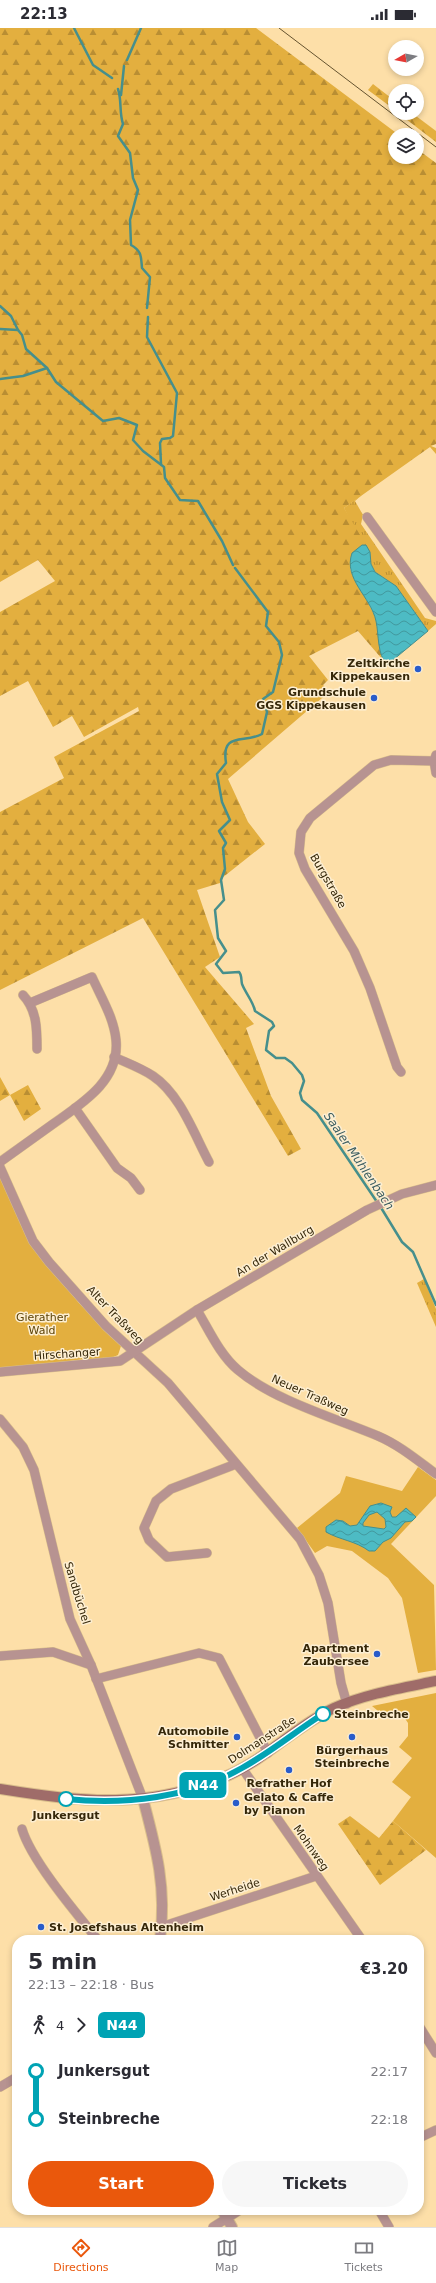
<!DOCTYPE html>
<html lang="en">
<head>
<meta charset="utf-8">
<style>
  :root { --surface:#fff; --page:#f7f7f7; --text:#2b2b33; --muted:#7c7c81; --line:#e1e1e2; --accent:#ea580c }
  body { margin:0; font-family:"DejaVu Sans",sans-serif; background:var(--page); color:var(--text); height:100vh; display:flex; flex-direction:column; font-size:15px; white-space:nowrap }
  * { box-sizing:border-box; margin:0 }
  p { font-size:13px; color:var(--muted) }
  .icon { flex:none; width:22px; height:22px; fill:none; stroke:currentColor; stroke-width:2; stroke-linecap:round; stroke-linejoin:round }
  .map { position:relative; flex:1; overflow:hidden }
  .sheet { position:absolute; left:12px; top:1907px; width:412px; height:280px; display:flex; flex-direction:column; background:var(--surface); border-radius:16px; box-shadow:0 2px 6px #0003 }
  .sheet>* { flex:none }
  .badge { padding:0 8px; border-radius:6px; font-size:14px; line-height:26px }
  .needle { width:26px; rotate:261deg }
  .buttons { position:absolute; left:388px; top:12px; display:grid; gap:8px }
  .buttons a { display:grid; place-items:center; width:36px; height:36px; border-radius:50%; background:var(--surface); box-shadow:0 2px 6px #0003; font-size:20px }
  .map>.badge { position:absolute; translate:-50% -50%; box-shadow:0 0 0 2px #fff }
  .legs { display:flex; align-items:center; gap:6px; height:44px; padding:0 16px; font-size:13px }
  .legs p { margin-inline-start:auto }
  .head { display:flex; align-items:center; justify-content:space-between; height:68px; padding:0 16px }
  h1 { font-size:22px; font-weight:700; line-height:30px }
  .primary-button { display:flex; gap:8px; margin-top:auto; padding:8px 16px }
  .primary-button a { flex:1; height:46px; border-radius:24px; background:var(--accent); color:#fff; font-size:16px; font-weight:700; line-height:46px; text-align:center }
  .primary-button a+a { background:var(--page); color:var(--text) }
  ul { padding:0 16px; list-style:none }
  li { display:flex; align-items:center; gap:14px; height:48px; font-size:15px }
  li i { display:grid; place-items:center; width:6px; height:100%; margin:0 5px; background:currentColor }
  li i::after { content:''; width:10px; height:10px; margin:-5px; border:3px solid; border-radius:50%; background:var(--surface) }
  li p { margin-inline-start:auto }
  li:first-child i { background:linear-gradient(#0000 50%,currentColor 0) }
  li:last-child i { background:linear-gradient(currentColor 50%,#0000 0) }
  .status { display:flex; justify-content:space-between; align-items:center; height:28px; padding:0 20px; background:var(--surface); direction:ltr }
  .status svg { height:11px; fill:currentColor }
  .dock { display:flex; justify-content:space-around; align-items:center; height:56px; border-top:1px solid var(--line); background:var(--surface); font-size:11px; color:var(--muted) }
  .dock a { display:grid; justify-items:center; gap:2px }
  .dock .on { color:var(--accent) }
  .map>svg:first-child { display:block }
  .grass { fill:url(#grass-tufts) }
  .forest { fill:url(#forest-firs) }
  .park { fill:#e3af3f }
  .water { fill:url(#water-waves); stroke:#468f8c; fill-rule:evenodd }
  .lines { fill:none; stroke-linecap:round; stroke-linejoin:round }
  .stream { stroke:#468f8c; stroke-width:2.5 }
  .minor-casing { stroke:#d9be8b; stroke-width:10 }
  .tertiary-casing { stroke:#d9be8b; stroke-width:12 }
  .secondary-casing { stroke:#d9be8b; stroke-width:12 }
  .minor { stroke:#b79391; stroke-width:9 }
  .tertiary { stroke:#b79391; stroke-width:10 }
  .secondary { stroke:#9f6c69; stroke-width:10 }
  .tram { stroke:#65532f; stroke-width:1 }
  .line-1-casing { stroke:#fff; stroke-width:9 }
  .line-1 { stroke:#00a3b4; stroke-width:6 }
  .poi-dot { fill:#295cca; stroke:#fdefd3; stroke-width:1.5 }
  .stop-1-dot { fill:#fff; stroke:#00a3b4; stroke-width:2 }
  .labels { text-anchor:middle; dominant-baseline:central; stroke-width:3; stroke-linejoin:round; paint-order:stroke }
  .poi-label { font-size:11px; font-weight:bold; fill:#352709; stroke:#fdefd3; text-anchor:end }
  .street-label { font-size:11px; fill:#352709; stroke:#fdefd3 }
  .park-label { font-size:11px; fill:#5c4306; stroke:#fdefd3 }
  .stop-label { font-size:11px; font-weight:bold; fill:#352709; stroke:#fdefd3; text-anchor:start }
  .water-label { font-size:12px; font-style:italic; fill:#3b5d60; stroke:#fdefd3 }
</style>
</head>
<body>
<div class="status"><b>22:13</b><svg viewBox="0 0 49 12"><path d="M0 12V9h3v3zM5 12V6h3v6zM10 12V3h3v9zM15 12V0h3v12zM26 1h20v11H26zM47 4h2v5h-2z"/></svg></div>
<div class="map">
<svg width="436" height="2199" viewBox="0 0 436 2199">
  <defs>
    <pattern id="grass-tufts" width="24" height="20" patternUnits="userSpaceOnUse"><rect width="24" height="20" fill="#e3af3f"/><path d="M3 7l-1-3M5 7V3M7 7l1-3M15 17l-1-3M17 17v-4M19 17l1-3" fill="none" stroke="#b98e33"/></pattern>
    <pattern id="forest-firs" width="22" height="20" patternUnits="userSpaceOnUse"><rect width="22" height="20" fill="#e3af3f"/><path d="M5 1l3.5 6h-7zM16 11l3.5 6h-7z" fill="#b98e33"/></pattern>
    <pattern id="water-waves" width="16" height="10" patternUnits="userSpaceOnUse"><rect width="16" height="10" fill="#4dbbc4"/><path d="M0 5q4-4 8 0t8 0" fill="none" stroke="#41989d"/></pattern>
  </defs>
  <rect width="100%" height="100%" fill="#fddfa8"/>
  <g class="grass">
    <path d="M363,466L355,473L363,487L361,496L425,590L436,593V596L428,603L396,558L375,544L344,480Z"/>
    <path d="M424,1251L436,1281V1299L417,1255Z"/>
  </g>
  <g class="forest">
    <path d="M0,0H256L399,107H395V129H417V121L436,135V416L431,418L436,420V426L430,419L344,480L366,517H362L350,541L376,590L382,631L358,603L309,628L328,652L323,657L329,664L228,751L248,794L265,816L222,850L220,855L197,862L220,929L205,939L254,996L246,1000L271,1068L301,1121L288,1128L143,890L0,962V784L64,750L54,729L139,683L138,679L84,709L72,688L53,699L28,653L0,668V584L55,553L38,532L0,554Z"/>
    <path d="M373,56L395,73V82L368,62Z"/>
    <path d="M398,85H412L436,103V114Z"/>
    <path d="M0,1049L10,1067L28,1057L41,1081L24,1093L10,1067L0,1073Z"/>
    <path d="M350,1788L379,1810L393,1793L426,1822L380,1857L338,1796Z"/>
  </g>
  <g class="park">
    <path d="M0,1144L34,1219L79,1275L121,1318L118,1327L109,1331H85L0,1342Z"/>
    <path d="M418,1439L436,1452V1468L391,1516L434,1557L436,1642L418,1645L402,1570L388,1550L352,1523L327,1518L315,1525L297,1500L340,1465L346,1448L402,1463Z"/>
    <path d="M436,1665V1830L393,1793L411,1769L392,1754L412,1730L399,1719L408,1708V1695C402,1685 393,1682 383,1687L372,1678Z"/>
  </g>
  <g class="water">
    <path d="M362,517H366L370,524L371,536L375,544L396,558L428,603L387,637C377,626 379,607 376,593C371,569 343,551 352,525Z"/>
    <path d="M381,1475L392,1479L390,1484L392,1489H396L406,1480L416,1489L412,1493L405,1494L391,1510L383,1514L375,1523H369C356,1513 340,1512 326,1504V1499L336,1492L343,1493L350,1498L357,1497L370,1478ZM377,1484L385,1491L386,1499L384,1501L363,1498V1495L369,1487Z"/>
  </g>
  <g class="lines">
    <g class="stream">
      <path d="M74,0L93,37L112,50"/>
      <path d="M127,32L141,0"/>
      <path d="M118,61C122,73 119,84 123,96L118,108L130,125L133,150L138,162L130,192L131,217C142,223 141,229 142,240L150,249L147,280"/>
      <path d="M121,67L124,38"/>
      <path d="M0,278L11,288L18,302"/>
      <path d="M148,289L147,309L177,365L173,408L170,410L162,411L160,415L161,436"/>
      <path d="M0,301L18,302L22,307L26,321L47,340L56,354L103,393L119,390L137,397L133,412L143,423L164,439L165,450L180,472L198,473L222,513L233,537"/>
      <path d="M0,351L23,348L47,340"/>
      <path d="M235,540L268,584L266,598L279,614L282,627L273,664L263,671L267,684L262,706C244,716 221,703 226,735L217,746L222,774L230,792L219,803L226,815L223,820L225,841L221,852L224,872L215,882L218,910L226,923L216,936L223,945L239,944C242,947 241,952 242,956C246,966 253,973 255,983L272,994L274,998L269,1003L266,1022L276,1030H285L292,1035L302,1047L304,1053L300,1065L302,1072L317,1085L377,1174"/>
      <path d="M380,1178L402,1214L413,1224L436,1277"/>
    </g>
    <defs>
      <g id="minor">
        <path d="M367,489L436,584"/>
        <path d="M434,733L436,745"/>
        <path d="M23,967C37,982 37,1001 37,1021"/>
        <path d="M114,1029C127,1035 141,1040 153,1048C180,1066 194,1106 209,1134"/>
        <path d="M401,1044L397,1039L370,960L354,923L305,841L299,825L301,804L310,790L374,737L391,732L434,733L436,727"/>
        <path d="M75,1080L117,1140L131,1150L140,1162"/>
        <path d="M0,1134C18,1121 35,1109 53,1096C81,1076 120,1053 116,1012C114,990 101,969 92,949L30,975"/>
        <path d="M0,1139L33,1213L49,1234L106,1298L168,1355L300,1511L319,1547L328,1575L341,1655L347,1676"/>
        <path d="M197,1282C209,1302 220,1327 238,1342C273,1372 335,1390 378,1408C399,1417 417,1432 436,1446"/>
        <path d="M0,1344L120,1333L197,1282L367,1182L402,1166L436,1157"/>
        <path d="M0,1391L23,1419L34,1442L70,1591L91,1637L143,1771"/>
        <path d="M207,1525L167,1529L149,1512L144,1500L156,1473L171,1461L236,1436"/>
        <path d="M0,1628L53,1624L91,1637"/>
        <path d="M96,1651L199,1625L219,1630L268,1725"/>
        <path d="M242,1740L362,1912"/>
        <path d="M22,1801C31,1832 76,1885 98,1912"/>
        <path d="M161,1899L316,1848"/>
        <path d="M419,1998L436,2025"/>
        <path d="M0,2059L17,2049"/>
        <path d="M419,2110L436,2102"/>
        <path d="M379,2182L389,2199"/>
        <path d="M213,2199L240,2182"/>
      </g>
      <g id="tertiary">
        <path d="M143,1771C156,1820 167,1860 160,1912"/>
        <path d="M222,2182L232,2199"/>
      </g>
      <path id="secondary" d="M0,1761C81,1774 151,1782 229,1747C267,1730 296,1698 334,1680C365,1666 402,1660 436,1653"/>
    </defs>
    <use href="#minor" class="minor-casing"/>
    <use href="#tertiary" class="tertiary-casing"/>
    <use href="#secondary" class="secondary-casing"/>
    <use href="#minor" class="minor"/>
    <use href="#tertiary" class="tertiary"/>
    <use href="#secondary" class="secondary"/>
    <path class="tram" d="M279,0L436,119"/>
  </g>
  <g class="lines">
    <defs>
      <path id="line-1" d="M66,1771C125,1777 190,1770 242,1740C271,1724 296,1703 323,1686"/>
    </defs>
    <use href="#line-1" class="line-1-casing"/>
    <use href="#line-1" class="line-1"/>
  </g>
  <g class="poi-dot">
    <circle cx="418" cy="641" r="4"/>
    <circle cx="374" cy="670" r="4"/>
    <circle cx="377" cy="1626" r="4"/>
    <circle cx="237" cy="1709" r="4"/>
    <circle cx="352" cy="1709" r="4"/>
    <circle cx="289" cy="1742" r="4"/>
    <circle cx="236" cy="1775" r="4"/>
    <circle cx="41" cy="1899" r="4"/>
  </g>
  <g class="stop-1-dot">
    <circle cx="323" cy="1686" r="7"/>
    <circle cx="66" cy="1771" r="7"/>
  </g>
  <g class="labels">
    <g class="poi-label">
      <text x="410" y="635">Zeltkirche<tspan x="410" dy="13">Kippekausen</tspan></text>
      <text x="366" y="664">Grundschule<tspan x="366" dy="13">GGS Kippekausen</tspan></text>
      <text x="369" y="1620">Apartment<tspan x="369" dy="13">Zaubersee</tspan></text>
      <text x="229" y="1703">Automobile<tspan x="229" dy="13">Schmitter</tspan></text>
      <text x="352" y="1722" text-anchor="middle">Bürgerhaus<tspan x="352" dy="13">Steinbreche</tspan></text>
      <text x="289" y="1755" text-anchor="middle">Refrather Hof</text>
      <text x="244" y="1769" text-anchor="start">Gelato &amp; Caffe<tspan x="244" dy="13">by Pianon</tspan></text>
      <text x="49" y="1899" text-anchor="start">St. Josefshaus Altenheim</text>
    </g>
    <g class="street-label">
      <text transform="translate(328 853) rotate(60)">Burgstraße</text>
      <text transform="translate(275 1223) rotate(-31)">An der Wallburg</text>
      <text transform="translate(115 1287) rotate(46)">Alter Traßweg</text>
      <text transform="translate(67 1326) rotate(-4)">Hirschanger</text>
      <text transform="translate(310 1367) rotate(24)">Neuer Traßweg</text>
      <text transform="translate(77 1565) rotate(73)">Sandbüchel</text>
      <text transform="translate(262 1712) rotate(-33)">Dolmanstraße</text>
      <text transform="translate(311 1820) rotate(55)">Mohnweg</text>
      <text transform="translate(235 1862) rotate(-18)">Werheide</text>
    </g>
    <g class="park-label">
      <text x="42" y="1289">Gierather<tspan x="42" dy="13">Wald</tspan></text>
    </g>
    <g class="stop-label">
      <text x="334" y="1686">Steinbreche</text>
      <text x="66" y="1787" text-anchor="middle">Junkersgut</text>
    </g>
    <g class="water-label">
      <text transform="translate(359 1133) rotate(56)">Saaler Mühlenbach</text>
    </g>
  </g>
</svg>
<div class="buttons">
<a><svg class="needle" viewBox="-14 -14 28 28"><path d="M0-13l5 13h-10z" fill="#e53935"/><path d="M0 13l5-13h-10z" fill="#7c7c81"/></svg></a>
<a><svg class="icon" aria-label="locate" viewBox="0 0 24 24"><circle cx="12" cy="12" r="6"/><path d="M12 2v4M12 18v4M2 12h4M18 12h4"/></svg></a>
<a><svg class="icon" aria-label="layers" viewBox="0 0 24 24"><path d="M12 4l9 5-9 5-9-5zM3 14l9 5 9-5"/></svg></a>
</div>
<b class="badge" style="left:203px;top:1757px;background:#00a3b4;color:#fff">N44</b>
<section class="sheet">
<div class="head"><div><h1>5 min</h1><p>22:13 – 22:18 · Bus</p></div><b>€3.20</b></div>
<div class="legs"><svg class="icon" aria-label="walk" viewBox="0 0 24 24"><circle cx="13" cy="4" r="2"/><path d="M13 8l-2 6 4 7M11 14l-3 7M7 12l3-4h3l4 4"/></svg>4<svg class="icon" aria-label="forward" viewBox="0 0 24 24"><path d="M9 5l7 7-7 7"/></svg><b class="badge" style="background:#00a3b4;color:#fff">N44</b></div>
<ul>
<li><i style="color:#00a3b4"></i><b>Junkersgut</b><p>22:17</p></li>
<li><i style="color:#00a3b4"></i><b>Steinbreche</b><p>22:18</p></li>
</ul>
<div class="primary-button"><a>Start</a><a>Tickets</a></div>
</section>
</div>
<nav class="dock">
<a class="on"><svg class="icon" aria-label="directions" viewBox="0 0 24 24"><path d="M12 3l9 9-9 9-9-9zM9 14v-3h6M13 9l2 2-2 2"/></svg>Directions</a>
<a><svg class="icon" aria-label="map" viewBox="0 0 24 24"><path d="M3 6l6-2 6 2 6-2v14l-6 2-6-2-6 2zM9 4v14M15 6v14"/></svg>Map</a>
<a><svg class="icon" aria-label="tickets" viewBox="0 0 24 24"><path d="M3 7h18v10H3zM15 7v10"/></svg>Tickets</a>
</nav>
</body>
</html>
